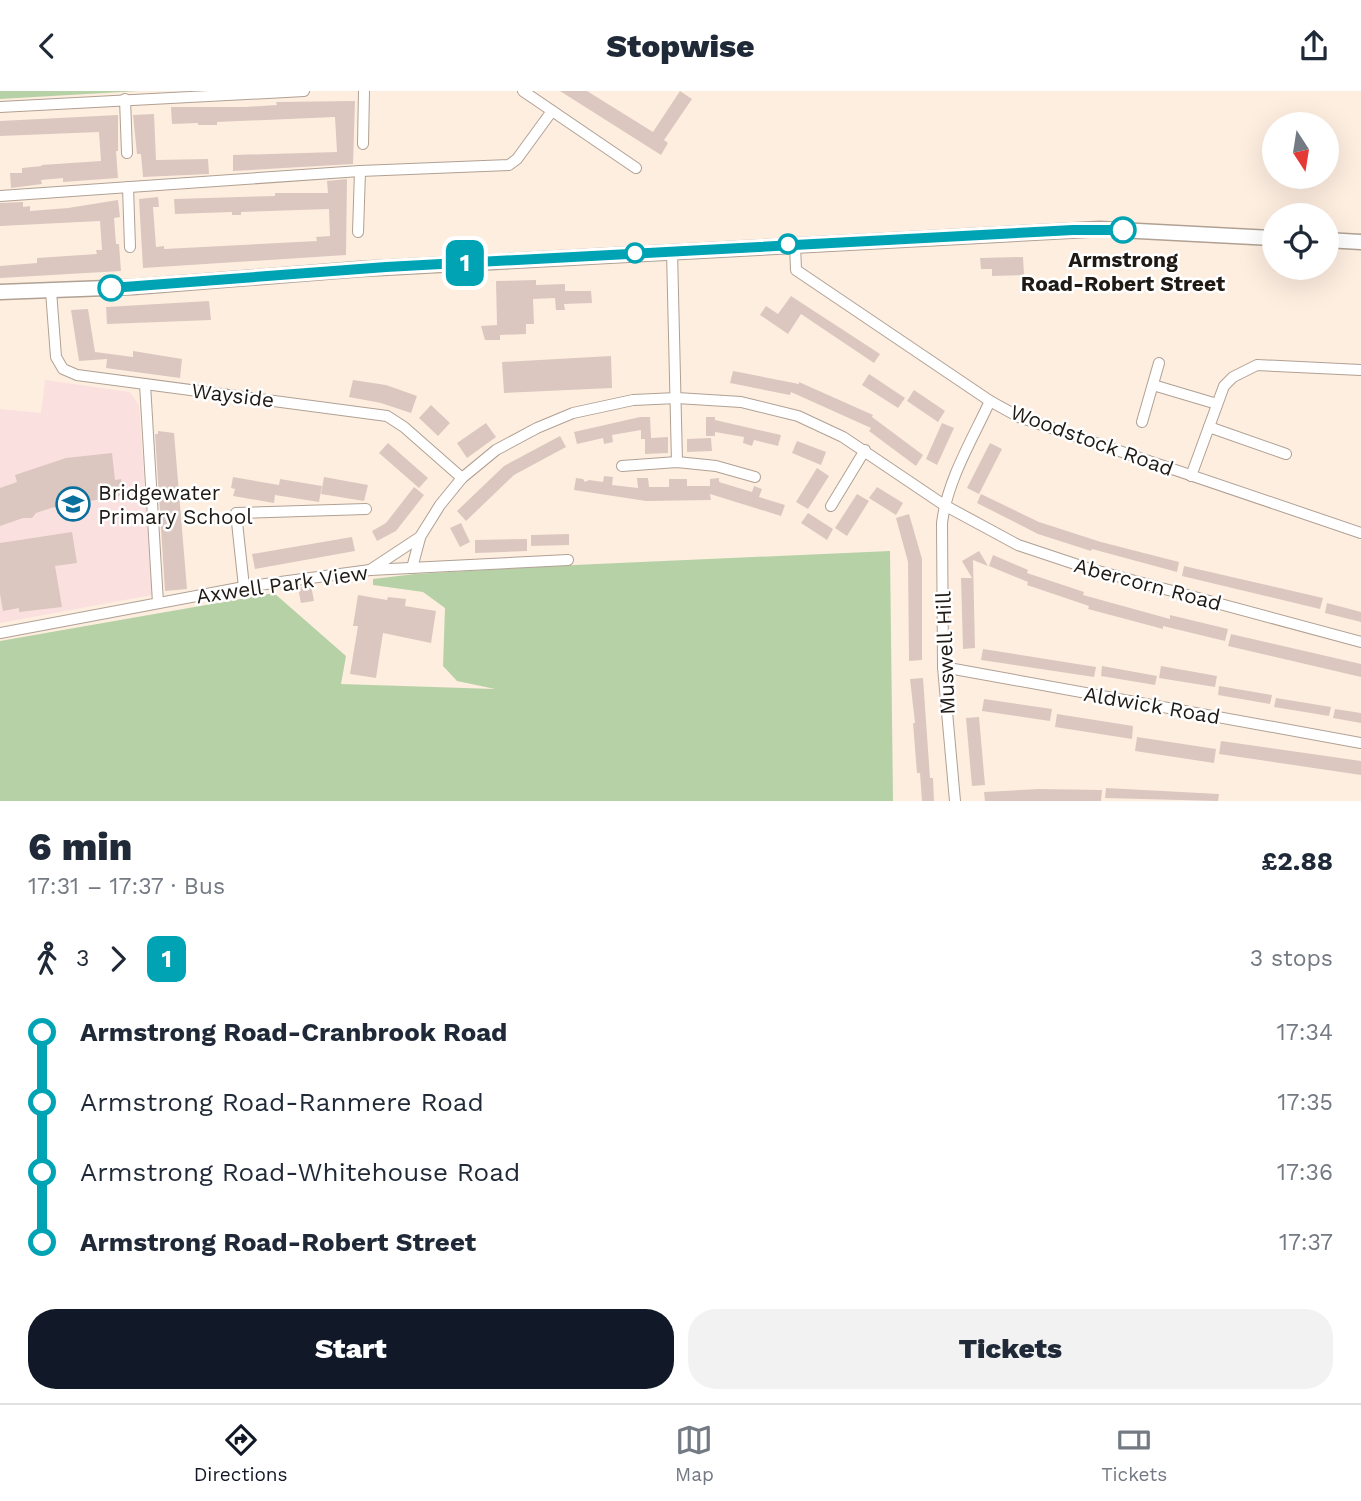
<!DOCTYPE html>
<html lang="en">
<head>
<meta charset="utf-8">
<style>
  :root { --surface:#fff; --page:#f2f2f3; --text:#1f2937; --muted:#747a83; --line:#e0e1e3; --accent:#111827 }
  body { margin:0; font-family:"Work Sans",sans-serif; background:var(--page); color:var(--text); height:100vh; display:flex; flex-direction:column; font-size:26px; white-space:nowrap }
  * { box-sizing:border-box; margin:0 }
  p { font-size:23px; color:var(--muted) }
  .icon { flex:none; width:38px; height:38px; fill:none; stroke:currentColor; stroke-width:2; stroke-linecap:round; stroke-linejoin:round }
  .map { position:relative; height:710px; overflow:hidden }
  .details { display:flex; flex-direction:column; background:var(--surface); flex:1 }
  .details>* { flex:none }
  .badge { padding:0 14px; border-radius:10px; font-size:24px; line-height:46px }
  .needle { width:46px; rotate:168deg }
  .fabs { position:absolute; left:1262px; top:21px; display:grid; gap:14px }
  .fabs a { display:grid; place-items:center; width:77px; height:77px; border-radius:50%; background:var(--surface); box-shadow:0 7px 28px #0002; font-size:35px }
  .map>.badge { position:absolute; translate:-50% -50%; box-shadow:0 0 0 4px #fff }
  .legs { display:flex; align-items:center; gap:10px; height:77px; padding:0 28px; font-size:23px }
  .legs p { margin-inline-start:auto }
  .head { display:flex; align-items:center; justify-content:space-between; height:119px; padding:0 28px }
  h1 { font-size:38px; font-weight:800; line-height:52px }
  .button { display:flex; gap:14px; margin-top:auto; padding:14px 28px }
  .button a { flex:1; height:80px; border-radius:28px; background:var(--accent); color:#fff; font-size:28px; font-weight:800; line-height:80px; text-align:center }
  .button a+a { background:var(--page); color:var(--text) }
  ul { padding:0 28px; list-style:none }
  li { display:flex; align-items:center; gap:24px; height:70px; font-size:26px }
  li i { display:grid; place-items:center; width:10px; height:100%; margin:0 9px; background:currentColor }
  li i::after { content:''; width:18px; height:18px; margin:-9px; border:5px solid; border-radius:50%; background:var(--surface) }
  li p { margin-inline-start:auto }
  li:first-child i { background:linear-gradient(#0000 50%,currentColor 0) }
  li:last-child i { background:linear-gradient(currentColor 50%,#0000 0) }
  header { display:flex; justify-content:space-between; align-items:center; height:91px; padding:0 28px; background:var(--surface); font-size:32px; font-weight:800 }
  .tab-bar { display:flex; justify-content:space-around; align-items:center; height:98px; border-top:2px solid var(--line); background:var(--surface); font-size:19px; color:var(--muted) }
  .tab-bar a { display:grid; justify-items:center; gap:4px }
  .tab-bar .on { color:var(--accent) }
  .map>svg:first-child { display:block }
  .education { fill:#fbe0e0 }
  .green { fill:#b7d1a7 }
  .building { fill:#dbc7bf }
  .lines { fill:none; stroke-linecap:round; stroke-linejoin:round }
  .street-casing { stroke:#b0a194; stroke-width:12 }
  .secondary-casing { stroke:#b0a194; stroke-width:17 }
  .street { stroke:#fff; stroke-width:10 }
  .secondary { stroke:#fff; stroke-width:14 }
  .line-1-casing { stroke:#fff; stroke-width:16 }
  .line-1 { stroke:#00a3b4; stroke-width:10 }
  .stop-1-dot { fill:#fff; stroke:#00a3b4; stroke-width:3.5 }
  .labels { text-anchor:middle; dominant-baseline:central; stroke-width:5; stroke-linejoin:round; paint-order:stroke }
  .stop-label { font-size:21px; font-weight:bold; fill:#201a15; stroke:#fff }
  .street-label { font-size:21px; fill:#201a15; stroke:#fff }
  .poi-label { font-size:21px; fill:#201a15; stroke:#fff; text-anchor:start }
</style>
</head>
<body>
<header><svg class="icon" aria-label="back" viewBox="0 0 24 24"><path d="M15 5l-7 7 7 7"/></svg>Stopwise<svg class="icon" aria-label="share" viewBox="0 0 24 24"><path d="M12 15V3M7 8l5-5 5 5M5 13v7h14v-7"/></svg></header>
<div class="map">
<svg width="1361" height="710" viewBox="0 0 1361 710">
  <rect width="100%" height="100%" fill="#feeee0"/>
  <path class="education" d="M45,289L130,301L139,314L152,504L0,532V318L41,322Z"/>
  <g class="green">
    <path d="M0,0H139L0,8Z"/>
    <path d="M890,460L893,710H0V550L274,502L346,565L341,593L495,598L457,590L443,575L445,517L423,501L373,494V488L415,483L574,474Z"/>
  </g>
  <g class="building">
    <path d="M560,0H587L653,41L680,0L692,8L664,49L668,52L661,64Z"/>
    <path d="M355,10L353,73L233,80V64L337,61L335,26L217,31V34H198V32L172,33L171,16H245L277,14L276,11Z"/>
    <path d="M154,23L156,69L208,68L209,83L143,86L141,63H137L133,24Z"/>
    <path d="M118,24V60H116L118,87L63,91V87L41,89L42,93L11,97L10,82H22V77L42,75L41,74L101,70L99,41L0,45V30Z"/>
    <path d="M347,88L346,164L143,177L139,108L158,106L159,116H153L156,156L164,155V158L317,150L316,146L330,145L329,118L241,121V124H232V121L175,123L174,108L275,105V102H328L327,90Z"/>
    <path d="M118,109L120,126L114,127L116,153H119L121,180L0,187V175L37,172V167L97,163L96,159H102L100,130L0,135V112L23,111V116L30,115V120L68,117Z"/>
    <path d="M1023,166L1024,184L992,185V178H981L980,167Z"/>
    <path d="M536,189V194L565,193V200H591L592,212L564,213L565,219H556L555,207L533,208L534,233H526V243L500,244V249H485L481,235L497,234L496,190Z"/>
    <path d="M791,205L880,263L874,272L801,223L788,243L760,224L766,215L778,223Z"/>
    <path d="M209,210L211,229L107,233L106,216Z"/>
    <path d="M88,218L95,261L133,266V260L182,268L180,287L106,277L107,268L79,270L71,219Z"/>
    <path d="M611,265L612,297L504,302L502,271Z"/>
    <path d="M733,280L799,293V291L873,324L872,326L923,364L916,375L869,340L871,337L791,301L790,304L730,292Z"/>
    <path d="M869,283L905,307L898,317L862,294Z"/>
    <path d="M353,289L386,294L417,305L411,322L381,312L349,306Z"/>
    <path d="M914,299L945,320L938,331L907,310Z"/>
    <path d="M431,314L450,332L438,345L419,327Z"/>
    <path d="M640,326H650L651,347L668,346V362L645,363V348H641V339L612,344L613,351L604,353L603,347L577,353L574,341Z"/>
    <path d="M706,326H715V329L781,344L778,355L754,349L752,355L743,352L744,346L715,341V345H706Z"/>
    <path d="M486,332L496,346L467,367L457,352Z"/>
    <path d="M942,332L954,337L937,374L926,368Z"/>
    <path d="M158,340L174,342L187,498L165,500L155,343H158Z"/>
    <path d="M560,345L566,356L514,384L466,430L457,420L504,375Z"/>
    <path d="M711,347L712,360L687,361V348Z"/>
    <path d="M797,350L826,361L821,374L792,362Z"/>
    <path d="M388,352L428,387L419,397L379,362Z"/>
    <path d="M990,352L1002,358L979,403L967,397Z"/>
    <path d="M112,362L115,389L121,388L124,404L90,410L89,407L51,417L36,422L32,427H23L0,435V397L17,391L15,384L66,367Z"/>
    <path d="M817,377L829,385L808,418L796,411Z"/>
    <path d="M604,385L613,386L612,394L638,397L637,387H648L649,396H669V388H687V395H710V388L719,387V391L752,401L754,395L762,398L759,406L785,414L781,425L710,403L711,409L646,410L574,399L576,387L583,388L585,391L589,389L603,391Z"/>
    <path d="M233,386L279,394L280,388L322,395L319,411L275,404L274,412L233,405L235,398L231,397Z"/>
    <path d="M324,386L368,394L364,410L321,403Z"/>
    <path d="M414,396L424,404L396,440L377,450L372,440L386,432Z"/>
    <path d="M877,396L903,412L896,424L869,407Z"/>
    <path d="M857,403L869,410L847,445L835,437Z"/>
    <path d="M981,403L1039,431L1101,451L1179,471L1177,481L1092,458L1091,460L1038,443L977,412Z"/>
    <path d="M808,422L833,438L827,449L801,432Z"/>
    <path d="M909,423L922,468V569L909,570L908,471L896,427Z"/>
    <path d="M461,432L470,451L460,456L450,437Z"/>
    <path d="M72,441L77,472L55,475L62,516L19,521V517L3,520L0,503V452Z"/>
    <path d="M569,443V454L531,455V444Z"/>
    <path d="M352,446L355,460L255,478L252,463Z"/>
    <path d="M527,448V460L475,462V449Z"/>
    <path d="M979,460L988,475L973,469L975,557L963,558L961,487H972L962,470Z"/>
    <path d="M993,464L1028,479L1027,482L1084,501L1083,504L1170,528V524L1228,538L1225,550L1163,535V538L1088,518L1089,515L1027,494L1028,491L989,475Z"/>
    <path d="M1184,475L1323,507L1320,518L1182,485Z"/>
    <path d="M311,494L314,510L301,512L298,497Z"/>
    <path d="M358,504L387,509L388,506L406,508L405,515L436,520L431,552L383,542L376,587L350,583L358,535H353Z"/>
    <path d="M1327,512L1361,521V531L1325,522Z"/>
    <path d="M1231,543L1361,573V586L1228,555Z"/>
    <path d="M983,558L1096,576L1094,586L981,569Z"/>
    <path d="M1102,575L1157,585L1155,594L1101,585Z"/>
    <path d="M1161,575L1217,585L1215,596L1159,587Z"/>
    <path d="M923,587L930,687H933L934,710H922L920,682H917L913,632H915L910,588Z"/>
    <path d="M1219,595L1272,604L1270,613L1218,604Z"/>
    <path d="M1276,607L1331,616L1329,625L1274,616Z"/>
    <path d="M984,608L1052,618L1050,630L982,620Z"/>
    <path d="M1335,618L1361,622V632L1333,627Z"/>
    <path d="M1057,623L1133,635L1132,648L1055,636Z"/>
    <path d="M979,626L985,694L972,695L966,627Z"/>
    <path d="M1137,646L1216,658L1214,672L1135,660Z"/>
    <path d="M1221,650L1361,670V684L1219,663Z"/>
    <path d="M1106,697L1219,703L1218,710L1105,707Z"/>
    <path d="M1039,698L1102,699L1101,710H985L984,701Z"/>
  </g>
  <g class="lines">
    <defs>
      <g id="street">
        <path d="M523,0L636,77"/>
        <path d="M125,8L127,62"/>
        <path d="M0,16L304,0"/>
        <path d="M363,53L364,0"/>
        <path d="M128,96L130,156"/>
        <path d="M0,105L360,80L509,74L517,68L552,20"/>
        <path d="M358,141L360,80"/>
        <path d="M795,153L796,179L990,310L1019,326L1361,442"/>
        <path d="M672,160L677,371"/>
        <path d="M51,200L56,266L63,278L77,284L387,325L404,336L462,387"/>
        <path d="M145,293L158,512"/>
        <path d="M1153,294L1217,313"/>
        <path d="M1142,331L1159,272"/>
        <path d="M1209,336L1286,363"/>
        <path d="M622,375L677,371L716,375L755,386"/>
        <path d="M1191,385L1224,295L1233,286L1257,274L1361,279"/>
        <path d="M831,415L865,359"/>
        <path d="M412,477L420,447"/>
        <path d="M370,479L420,446L440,414L462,387L496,359L537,337L573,322L633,309L677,307L741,311L798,325L843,346L944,414L1018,454L1087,477L1361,551"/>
        <path d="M244,496L236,422L366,418"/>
        <path d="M0,542L244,496L370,479L568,469"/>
        <path d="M943,576L1361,652"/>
        <path d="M955,710L943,576L942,432C947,390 972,349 990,310"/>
      </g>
      <g id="secondary">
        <path d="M1326,149L1361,151"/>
        <path d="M0,201L133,196L360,178L1100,138L1274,147"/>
      </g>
    </defs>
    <use href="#street" class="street-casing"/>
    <use href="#secondary" class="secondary-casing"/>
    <use href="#street" class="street"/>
    <use href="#secondary" class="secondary"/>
  </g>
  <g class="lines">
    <defs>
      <path id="line-1" d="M111,197L386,176L1073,139H1123"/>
    </defs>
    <use href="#line-1" class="line-1-casing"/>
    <use href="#line-1" class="line-1"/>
  </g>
  <defs>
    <symbol id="school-ring" viewBox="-11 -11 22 22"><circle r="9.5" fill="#fff" stroke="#0a6f9c" stroke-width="1.5"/><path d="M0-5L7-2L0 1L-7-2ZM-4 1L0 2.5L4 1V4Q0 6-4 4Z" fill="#0a6f9c"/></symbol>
  </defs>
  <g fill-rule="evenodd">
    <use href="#school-ring" x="54" y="394" width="38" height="38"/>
  </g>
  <g class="stop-1-dot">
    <circle cx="1123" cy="139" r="12"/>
    <circle cx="788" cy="153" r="9"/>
    <circle cx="635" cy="162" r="9"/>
    <circle cx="111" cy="197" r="12"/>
  </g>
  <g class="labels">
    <g class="stop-label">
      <text x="1123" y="168">Armstrong<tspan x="1123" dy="24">Road-Robert Street</tspan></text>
    </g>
    <g class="street-label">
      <text transform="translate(233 304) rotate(7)">Wayside</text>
      <text transform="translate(1092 349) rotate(20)">Woodstock Road</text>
      <text transform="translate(282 493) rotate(-8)">Axwell Park View</text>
      <text transform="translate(1148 493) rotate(15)">Abercorn Road</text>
      <text transform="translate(945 562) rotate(-92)">Muswell Hill</text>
      <text transform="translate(1152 614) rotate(10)">Aldwick Road</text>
    </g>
    <g class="poi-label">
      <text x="98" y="401">Bridgewater<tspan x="98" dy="24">Primary School</tspan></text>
    </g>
  </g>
</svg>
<div class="fabs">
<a><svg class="needle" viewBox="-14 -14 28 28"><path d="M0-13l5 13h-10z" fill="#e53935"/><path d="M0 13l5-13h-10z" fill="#747a83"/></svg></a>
<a><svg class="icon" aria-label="locate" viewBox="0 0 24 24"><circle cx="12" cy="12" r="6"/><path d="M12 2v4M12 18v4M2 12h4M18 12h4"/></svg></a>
</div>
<b class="badge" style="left:465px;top:172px;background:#00a3b4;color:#fff">1</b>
</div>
<section class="details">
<div class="head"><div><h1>6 min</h1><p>17:31 – 17:37 · Bus</p></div><b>£2.88</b></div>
<div class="legs"><svg class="icon" aria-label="walk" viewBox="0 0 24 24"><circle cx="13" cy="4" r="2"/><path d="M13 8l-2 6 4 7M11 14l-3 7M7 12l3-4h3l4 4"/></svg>3<svg class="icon" aria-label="forward" viewBox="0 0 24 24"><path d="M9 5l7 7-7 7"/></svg><b class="badge" style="background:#00a3b4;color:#fff">1</b><p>3 stops</p></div>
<ul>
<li><i style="color:#00a3b4"></i><b>Armstrong Road-Cranbrook Road</b><p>17:34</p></li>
<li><i style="color:#00a3b4"></i><span>Armstrong Road-Ranmere Road</span><p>17:35</p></li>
<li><i style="color:#00a3b4"></i><span>Armstrong Road-Whitehouse Road</span><p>17:36</p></li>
<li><i style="color:#00a3b4"></i><b>Armstrong Road-Robert Street</b><p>17:37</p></li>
</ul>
<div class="button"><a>Start</a><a>Tickets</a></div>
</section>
<nav class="tab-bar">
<a class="on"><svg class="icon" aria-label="directions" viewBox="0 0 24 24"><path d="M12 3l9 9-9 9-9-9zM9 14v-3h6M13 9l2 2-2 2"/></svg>Directions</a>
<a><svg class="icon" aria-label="map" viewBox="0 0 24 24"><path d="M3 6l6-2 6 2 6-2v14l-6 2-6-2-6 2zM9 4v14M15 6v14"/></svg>Map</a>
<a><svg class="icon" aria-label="tickets" viewBox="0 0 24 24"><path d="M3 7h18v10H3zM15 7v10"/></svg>Tickets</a>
</nav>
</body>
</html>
